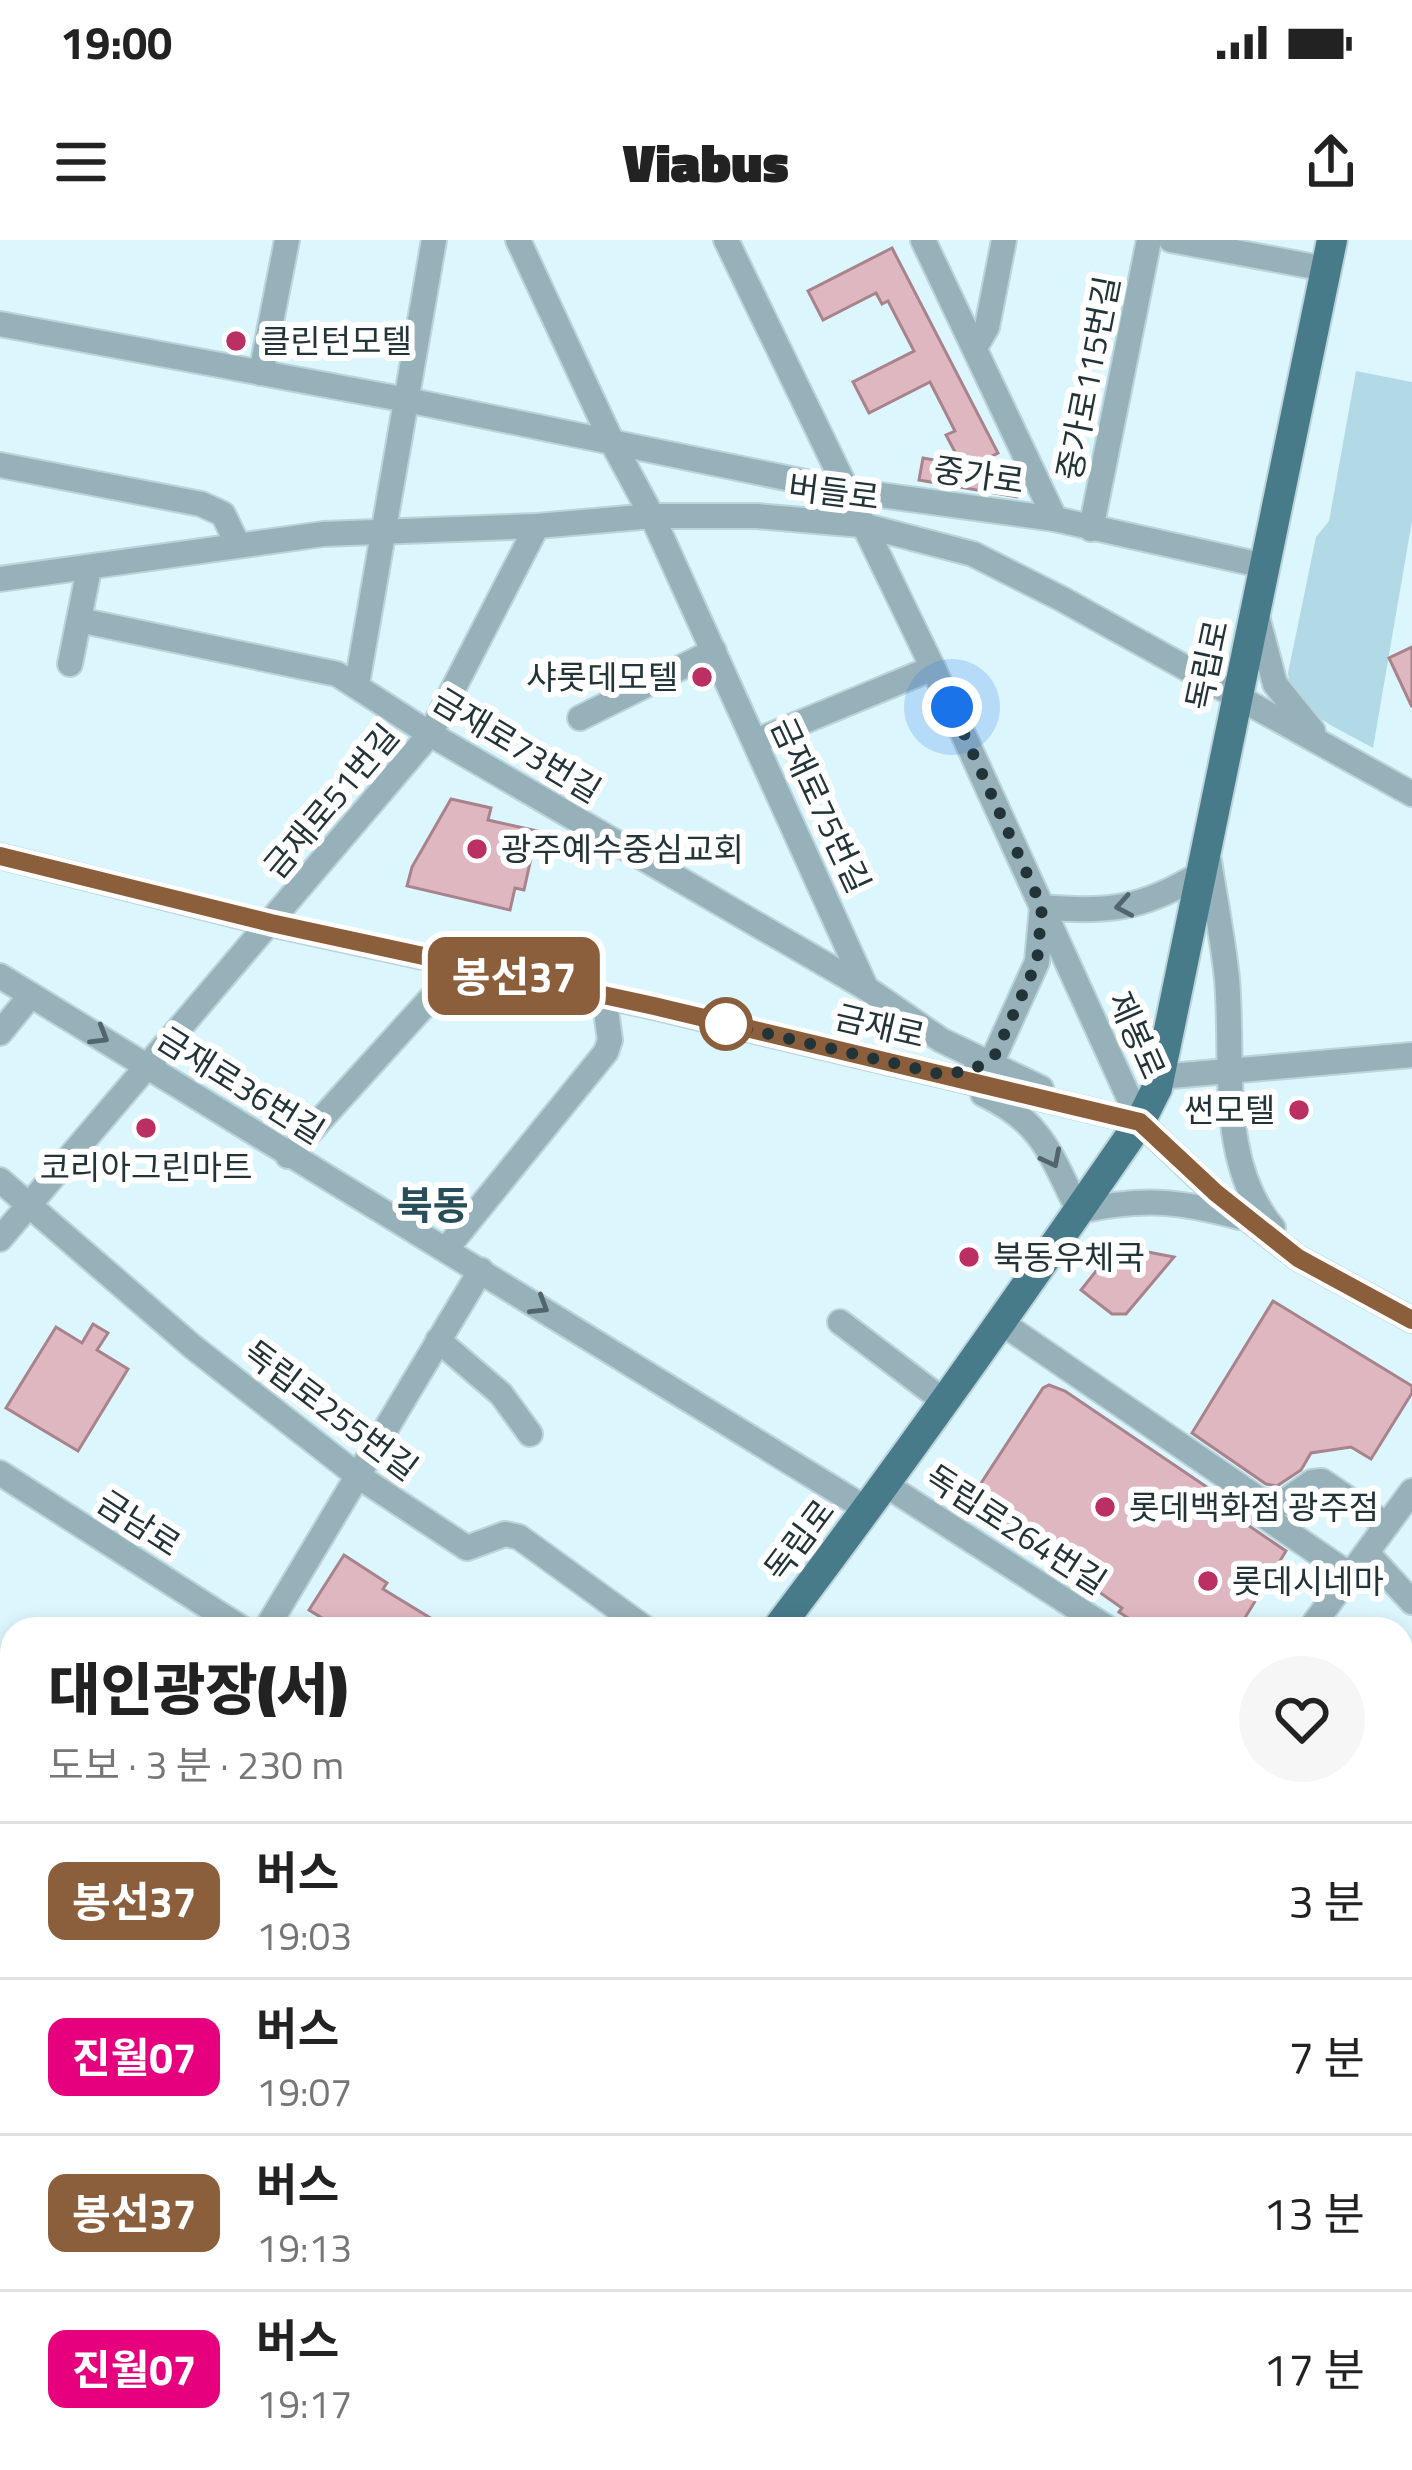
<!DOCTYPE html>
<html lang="ko">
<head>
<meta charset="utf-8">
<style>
  :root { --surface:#fff; --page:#f6f6f6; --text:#222; --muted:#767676; --line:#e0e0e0 }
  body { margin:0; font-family:"Titillium Web","Noto Sans KR",sans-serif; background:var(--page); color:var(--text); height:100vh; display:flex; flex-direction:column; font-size:45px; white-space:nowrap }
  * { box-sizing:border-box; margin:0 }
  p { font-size:39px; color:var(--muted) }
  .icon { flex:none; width:66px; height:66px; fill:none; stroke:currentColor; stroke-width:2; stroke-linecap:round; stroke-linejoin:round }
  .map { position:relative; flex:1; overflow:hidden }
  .drawer { position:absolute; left:0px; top:1377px; width:1413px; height:855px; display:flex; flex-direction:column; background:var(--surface); border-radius:36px 36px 0 0; box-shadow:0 6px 18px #0003 }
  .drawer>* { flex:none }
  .badge { padding:0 24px; border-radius:18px; font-size:42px; line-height:78px }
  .you { position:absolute; width:60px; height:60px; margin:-30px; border:9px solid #fff; border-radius:50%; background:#1a73e8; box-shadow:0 0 0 18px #1a73e833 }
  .map>.badge { position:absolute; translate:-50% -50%; box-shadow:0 0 0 6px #fff }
  .round { display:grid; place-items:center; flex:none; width:126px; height:126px; border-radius:63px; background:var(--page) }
  .summary { display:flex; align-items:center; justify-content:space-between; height:204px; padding:0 48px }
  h1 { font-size:57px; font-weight:800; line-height:90px }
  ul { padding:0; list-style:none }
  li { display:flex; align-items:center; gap:36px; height:156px; padding:0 48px; border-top:3px solid var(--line) }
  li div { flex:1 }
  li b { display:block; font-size:45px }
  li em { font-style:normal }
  li .badge { min-width:132px; font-weight:700; text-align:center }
  .status { display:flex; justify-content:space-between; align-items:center; height:84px; padding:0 60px; background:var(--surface); direction:ltr }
  .status svg { height:33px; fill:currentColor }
  header { display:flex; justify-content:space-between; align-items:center; height:156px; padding:0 48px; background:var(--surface); font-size:54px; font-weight:800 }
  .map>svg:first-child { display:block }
  .green { fill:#b2dae6 }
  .building { fill:#dfb7c0; stroke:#a8838b; stroke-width:3 }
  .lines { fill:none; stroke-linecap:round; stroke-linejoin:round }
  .minor-casing { stroke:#bbd3da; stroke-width:28 }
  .major-casing { stroke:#bbd3da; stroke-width:34 }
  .minor { stroke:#96b1b9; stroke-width:24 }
  .major { stroke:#477b8a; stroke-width:30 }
  .oneway { stroke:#51666c }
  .line-casing { stroke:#fff; stroke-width:27 }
  .line { stroke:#8b5e3c; stroke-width:18 }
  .walk { stroke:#233439; stroke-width:12; stroke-dasharray:0 21.6 }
  .poi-dot { fill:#bc2f63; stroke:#fff; stroke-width:4.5 }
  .stop-dot { fill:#fff; stroke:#8b5e3c; stroke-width:6 }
  .labels { text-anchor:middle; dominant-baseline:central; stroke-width:12; stroke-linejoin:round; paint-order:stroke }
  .poi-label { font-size:33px; fill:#233439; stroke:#fff; text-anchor:start }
  .street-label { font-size:33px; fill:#233439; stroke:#fff }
  .quarter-label { font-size:39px; font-weight:bold; fill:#284e59; stroke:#fff }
</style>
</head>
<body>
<div class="status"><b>19:00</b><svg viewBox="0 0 49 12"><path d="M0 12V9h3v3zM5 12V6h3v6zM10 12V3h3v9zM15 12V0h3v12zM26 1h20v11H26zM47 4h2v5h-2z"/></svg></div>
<header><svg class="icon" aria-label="menu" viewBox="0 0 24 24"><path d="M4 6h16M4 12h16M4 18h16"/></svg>Viabus<svg class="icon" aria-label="share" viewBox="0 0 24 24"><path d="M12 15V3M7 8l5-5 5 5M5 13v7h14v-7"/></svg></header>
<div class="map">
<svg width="1412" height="2230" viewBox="0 0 1412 2230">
  <rect width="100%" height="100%" fill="#dcf6fd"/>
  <g class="green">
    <path d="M1356,131L1412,142V281L1373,508C1343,490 1291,472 1288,433L1316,297L1329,281Z"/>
    <path d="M0,1733L12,1740V2106L0,2111Z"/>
  </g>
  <g class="building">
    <path d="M892,8L998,213L970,227L1016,236L1023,250L1017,257L919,240L923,218L962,225L946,195L955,191L930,142L869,173L853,142L914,111L888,61L882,64L876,53L823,80L808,51Z"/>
    <path d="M1412,407V467L1389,418Z"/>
    <path d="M451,559L491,568L488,580L537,591L524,650L515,648L510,670L407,646L412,627Z"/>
    <path d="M1116,1006L1174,1017L1126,1074H1112L1081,1050Z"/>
    <path d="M1273,1061L1412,1146V1153L1371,1219L1351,1207L1311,1213L1301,1230L1277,1246L1266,1244L1192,1193Z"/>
    <path d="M93,1084L108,1093L97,1110L128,1129L78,1211L6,1168L56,1087L82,1103Z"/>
    <path d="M1049,1145L1065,1151L1229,1262L1236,1277L1286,1311L1238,1389H1156L1142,1381L1139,1385L1119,1372L1122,1368L974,1264V1254L1043,1148Z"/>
    <path d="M344,1315L387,1343L383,1349L432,1379L425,1389H340L309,1370Z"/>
  </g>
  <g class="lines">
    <defs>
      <g id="minor">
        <path d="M518,0L612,202L652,276L866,748"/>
        <path d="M726,0L933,428L1140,882L1216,954L1298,1018L1412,1080"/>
        <path d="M923,0L1055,279"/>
        <path d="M1171,0L1326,29"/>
        <path d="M0,84L407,160L844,250L1055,279L1265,326"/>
        <path d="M976,106L987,87L1004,0"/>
        <path d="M261,133L287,0"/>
        <path d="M0,225L201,264L223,274L237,303"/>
        <path d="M1091,289L1149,0"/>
        <path d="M0,339L323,294L537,286L652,276H757L862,285L973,314L1062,359L1412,554"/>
        <path d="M79,380L337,434L430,494L866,748L941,800L1041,848"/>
        <path d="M1258,380L1275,444L1313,491"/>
        <path d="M70,424L89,329"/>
        <path d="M357,444L434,0"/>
        <path d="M580,478L714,411"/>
        <path d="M756,501L933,428"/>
        <path d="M0,616L271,684L654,767L1140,882"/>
        <path d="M1209,621C1215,660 1223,700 1227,739C1234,822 1217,921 1273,988"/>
        <path d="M0,736L868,1270"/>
        <path d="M0,793L31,755"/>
        <path d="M976,828L994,817L1037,722L1042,667C1106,673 1143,669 1198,635"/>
        <path d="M1159,837L1412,815"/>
        <path d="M983,854C1044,883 1050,915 1079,971C1141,958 1177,960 1239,977"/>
        <path d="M288,916L461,725"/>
        <path d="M0,940L193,1107L358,1236L467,1308L505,1294L519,1297L646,1389"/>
        <path d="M0,999L430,494L537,286"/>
        <path d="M447,1008L606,812L610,800L604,756"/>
        <path d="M840,1082L945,1162"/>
        <path d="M1002,1083L1260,1260L1281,1264L1312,1242L1322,1241L1387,1285"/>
        <path d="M438,1100L501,1154L530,1194"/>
        <path d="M0,1233L243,1389"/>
        <path d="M886,1245L1109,1389"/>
        <path d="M1245,1263L1350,1335"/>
        <path d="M1367,1313L1412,1362"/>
        <path d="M266,1389L481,1030"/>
        <path d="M1310,1389L1412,1251"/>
        <path d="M1401,1466L1412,1484"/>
        <path d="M0,1485L12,1493"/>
        <path d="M1401,1524L1412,1510"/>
        <path d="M1401,1579L1412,1586"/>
        <path d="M0,1590L12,1596"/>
        <path d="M0,1656L12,1662"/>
        <path d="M1401,1823L1412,1830"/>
        <path d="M1401,2051L1412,2035"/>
        <path d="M1401,2097L1412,2104"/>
        <path d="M379,2220L392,2230"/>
        <path d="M741,2220L753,2230"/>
        <path d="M1031,2220L1047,2230"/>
        <path d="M665,2230L673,2220"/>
        <path d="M974,2230L984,2220"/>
        <path d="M1270,2230L1277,2220"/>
      </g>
      <g id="major">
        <path d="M777,1389C903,1223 1022,1053 1140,882L1157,848L1332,0"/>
        <path d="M123,2230L131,2220"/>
      </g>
    </defs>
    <use href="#minor" class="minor-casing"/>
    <use href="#major" class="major-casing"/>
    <use href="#minor" class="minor"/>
    <use href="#major" class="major"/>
  </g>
  <defs><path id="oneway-chevron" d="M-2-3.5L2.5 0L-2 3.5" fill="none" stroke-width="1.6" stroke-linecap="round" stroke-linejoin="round" transform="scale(3)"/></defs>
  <g class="oneway">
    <use href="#oneway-chevron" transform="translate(1124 666) rotate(170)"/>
    <use href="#oneway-chevron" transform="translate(100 796) rotate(31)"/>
    <use href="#oneway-chevron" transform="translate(1052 919) rotate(63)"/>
    <use href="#oneway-chevron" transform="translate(540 1066) rotate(32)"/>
  </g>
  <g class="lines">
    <defs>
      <path id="line" d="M0,616L271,683L654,766L1140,882L1216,953L1298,1018L1412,1080"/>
    </defs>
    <use href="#line" class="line-casing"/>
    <use href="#line" class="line"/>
    <path class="walk" d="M726,784L944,835L974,829L994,817L1037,722L1042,667L952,467"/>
  </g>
  <g class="poi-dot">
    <circle cx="236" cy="101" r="12"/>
    <circle cx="702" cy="437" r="12"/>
    <circle cx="477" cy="609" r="12"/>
    <circle cx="1299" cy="870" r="12"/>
    <circle cx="146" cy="888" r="12"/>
    <circle cx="969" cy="1017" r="12"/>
    <circle cx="1105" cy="1267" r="12"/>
    <circle cx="1208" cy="1341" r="12"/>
  </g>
  <circle class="stop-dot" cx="726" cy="784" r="24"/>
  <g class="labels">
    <g class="poi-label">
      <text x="260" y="101">클린턴모텔</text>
      <text x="678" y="437" text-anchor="end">샤롯데모텔</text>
      <text x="501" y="609">광주예수중심교회</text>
      <text x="1275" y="870" text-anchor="end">썬모텔</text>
      <text x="146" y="927" text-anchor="middle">코리아그린마트</text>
      <text x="993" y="1017">북동우체국</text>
      <text x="1129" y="1267">롯데백화점 광주점</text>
      <text x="1232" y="1341">롯데시네마</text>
    </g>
    <g class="street-label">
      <text transform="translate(1088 138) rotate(-79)">중가로115번길</text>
      <text transform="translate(979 235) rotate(8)">중가로</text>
      <text transform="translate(834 252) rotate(7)">버들로</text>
      <text transform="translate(1207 425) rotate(-78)">독립로</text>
      <text transform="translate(517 505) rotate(31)">금재로73번길</text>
      <text transform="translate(331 561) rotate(-50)">금재로51번길</text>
      <text transform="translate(821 565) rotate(65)">금재로75번길</text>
      <text transform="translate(880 786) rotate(13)">금재로</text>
      <text transform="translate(1137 795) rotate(66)">제봉로</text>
      <text transform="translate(241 845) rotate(32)">금재로36번길</text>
      <text transform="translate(331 1170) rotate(37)">독립로255번길</text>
      <text transform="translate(139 1283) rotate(33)">금남로</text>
      <text transform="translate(1016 1289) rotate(33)">독립로264번길</text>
      <text transform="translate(799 1300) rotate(-53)">독립로</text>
    </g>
    <g class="quarter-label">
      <text x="433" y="964">북동</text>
    </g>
  </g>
</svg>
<div class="you" style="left:952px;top:467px"></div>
<b class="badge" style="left:514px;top:736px;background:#8b5e3c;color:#fff">봉선37</b>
<section class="drawer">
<div class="summary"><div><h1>대인광장(서)</h1><p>도보 · 3 분 · 230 m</p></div><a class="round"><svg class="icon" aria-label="heart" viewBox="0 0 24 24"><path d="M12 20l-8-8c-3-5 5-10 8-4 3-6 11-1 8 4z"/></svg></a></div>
<ul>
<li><span class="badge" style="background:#8b5e3c;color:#fff">봉선37</span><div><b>버스</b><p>19:03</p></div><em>3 분</em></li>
<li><span class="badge" style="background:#e6007e;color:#fff">진월07</span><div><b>버스</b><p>19:07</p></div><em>7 분</em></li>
<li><span class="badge" style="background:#8b5e3c;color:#fff">봉선37</span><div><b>버스</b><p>19:13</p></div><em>13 분</em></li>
<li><span class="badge" style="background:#e6007e;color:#fff">진월07</span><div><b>버스</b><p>19:17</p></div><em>17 분</em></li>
</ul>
</section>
</div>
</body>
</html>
